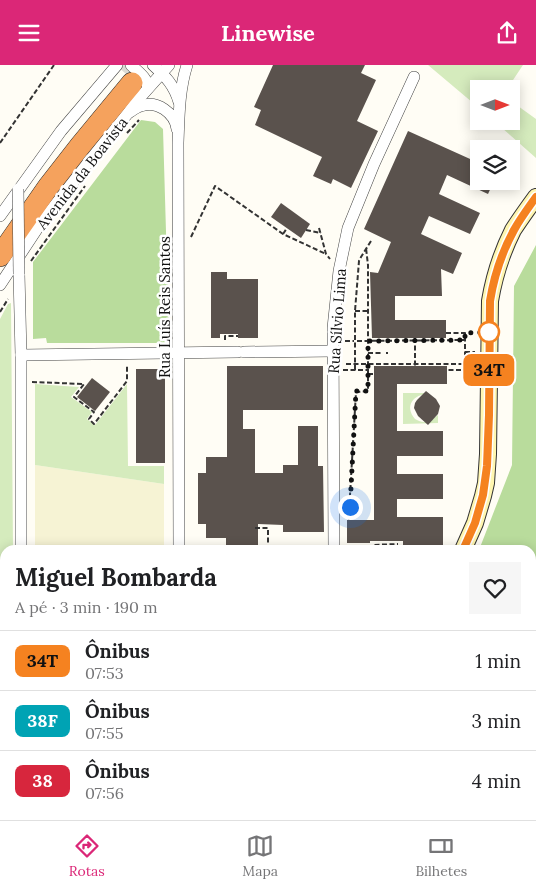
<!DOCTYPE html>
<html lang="pt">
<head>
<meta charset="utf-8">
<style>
  :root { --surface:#fff; --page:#f6f6f6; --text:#202124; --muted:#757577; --line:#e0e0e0; --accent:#db2777 }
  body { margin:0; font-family:Lora,serif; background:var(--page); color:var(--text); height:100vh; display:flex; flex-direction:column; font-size:19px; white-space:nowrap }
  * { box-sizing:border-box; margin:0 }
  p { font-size:16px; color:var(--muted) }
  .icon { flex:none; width:28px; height:28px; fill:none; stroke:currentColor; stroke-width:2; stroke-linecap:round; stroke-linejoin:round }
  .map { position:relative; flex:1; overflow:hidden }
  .details { position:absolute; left:0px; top:480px; width:536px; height:275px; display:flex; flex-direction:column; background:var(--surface); border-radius:15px 15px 0 0; box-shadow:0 2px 12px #0003 }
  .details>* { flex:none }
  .badge { padding:0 10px; border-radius:8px; font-size:18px; line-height:32px }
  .needle { width:32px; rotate:90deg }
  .controls { position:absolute; left:470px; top:15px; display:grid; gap:10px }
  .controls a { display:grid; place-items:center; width:50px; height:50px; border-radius:0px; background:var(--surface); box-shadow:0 2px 12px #0003; font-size:25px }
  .you { position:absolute; width:25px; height:25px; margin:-12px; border:4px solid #fff; border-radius:50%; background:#1a73e8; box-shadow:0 0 0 8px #1a73e833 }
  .map>.badge { position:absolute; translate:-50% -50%; box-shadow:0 0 0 2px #fff }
  .round { display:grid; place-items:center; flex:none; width:52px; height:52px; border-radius:0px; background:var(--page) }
  .overview { display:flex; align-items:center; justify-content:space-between; height:85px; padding:0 15px }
  h1 { font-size:24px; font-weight:700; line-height:38px }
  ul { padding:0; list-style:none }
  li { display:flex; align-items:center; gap:15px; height:60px; padding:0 15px; border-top:1px solid var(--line) }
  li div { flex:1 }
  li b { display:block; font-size:19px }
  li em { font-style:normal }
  li .badge { min-width:55px; font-weight:700; text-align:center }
  header { display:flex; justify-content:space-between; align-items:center; height:65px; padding:0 15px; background:var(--accent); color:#fff; font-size:22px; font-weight:700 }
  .tab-bar { display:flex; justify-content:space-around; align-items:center; height:70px; border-top:1px solid var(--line); background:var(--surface); font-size:14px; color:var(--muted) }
  .tab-bar a { display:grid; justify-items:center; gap:2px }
  .tab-bar .active { color:var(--accent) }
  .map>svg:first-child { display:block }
  .farmland { fill:#f6f3d4 }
  .green { fill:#d5ebbd }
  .forest { fill:#b9dc9c }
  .building { fill:#5a524d }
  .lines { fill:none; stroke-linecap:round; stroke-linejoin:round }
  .highway-tunnel { stroke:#dbdad3; stroke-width:21; stroke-dasharray:21 11; stroke-linecap:butt }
  .street-casing { stroke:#444; stroke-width:12 }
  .secondary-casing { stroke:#333; stroke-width:18 }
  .highway-casing { stroke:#222; stroke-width:22 }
  .path { stroke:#333; stroke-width:2; stroke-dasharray:5 2.5; stroke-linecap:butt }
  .street { stroke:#fff; stroke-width:11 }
  .secondary { stroke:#fff6b0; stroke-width:16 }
  .highway { stroke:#f5a25d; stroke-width:21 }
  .street-bridge-casing { stroke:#444; stroke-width:12; stroke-linecap:butt }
  .street-bridge { stroke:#fff; stroke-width:11 }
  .line-casing { stroke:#fff; stroke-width:11 }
  .line { stroke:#f58220; stroke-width:8 }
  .walk { stroke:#111; stroke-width:5; stroke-dasharray:0 9 }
  .stop-dot { fill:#fff; stroke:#f58220; stroke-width:2.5 }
  .labels { text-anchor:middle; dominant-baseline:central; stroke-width:5; stroke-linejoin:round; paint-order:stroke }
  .street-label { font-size:15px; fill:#111; stroke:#fff }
</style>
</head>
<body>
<header><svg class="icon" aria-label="menu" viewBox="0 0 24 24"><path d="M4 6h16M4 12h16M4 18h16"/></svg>Linewise<svg class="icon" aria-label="share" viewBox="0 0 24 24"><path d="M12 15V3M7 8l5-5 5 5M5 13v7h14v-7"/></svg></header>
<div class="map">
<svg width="536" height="755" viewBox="0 0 536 755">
  <rect width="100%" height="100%" fill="#fffdf5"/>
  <path class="farmland" d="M35,400L164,419V485L35,484Z"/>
  <g class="green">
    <path d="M428,0H523L507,24H479V43Z"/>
    <path d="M511,36L536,54V93L494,56H511Z"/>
    <path d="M11,238L13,485H5V750H15V755H0V254L8,239Z"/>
    <path d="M35,319L79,322L71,332L92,347L87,354L95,360L127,319L128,401H164V419L35,400Z"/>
    <path d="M403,328H429V329C413,329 404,341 415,354C425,360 430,356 438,350V358L403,359Z"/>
  </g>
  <g class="forest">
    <path d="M141,55L155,57L163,64L169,269L165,278H47L46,273L33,274V197Z"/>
    <path d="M536,180V755H453L452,750H531V485H479L512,400L514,221Z"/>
    <path d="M196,750H284L288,755H196Z"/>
  </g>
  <g class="building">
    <path d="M273,0H365L361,8L376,15L357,56L378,66L351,123L333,114L331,119L313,111L322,92L255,60L261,45L254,42Z"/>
    <path d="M408,66L479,98V116H494L488,129L447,110L439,129L480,148L470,169L429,151L421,169L462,188L453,209L441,204L442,231H395V255H446V273H372L370,207L378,208L391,177L364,164Z"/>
    <path d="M281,138L310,159L301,173L271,152Z"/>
    <path d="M211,207H227V214H258V273H238V269H220V273H211Z"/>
    <path d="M227,301H323V345H243V364H255V408H283V400H298V361H318V401H323L324,467H283V460L258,459V485H226V473H206V459H198V408H206V392H227Z"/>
    <path d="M374,301H447V319H397V366H443V391H397V409H443V434H397V452H443V485H403V476H370V478H347V455H374Z"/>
    <rect x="136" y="304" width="29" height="94"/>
    <path d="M92,313L110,327L95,346L77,332Z"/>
    <path d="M426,326L436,334L440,341L438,349L428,360L418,351L414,343L415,338L417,335Z"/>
  </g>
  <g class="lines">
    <path class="highway-tunnel" d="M126,9L134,0"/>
    <defs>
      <g id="street">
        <path d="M131,0C138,7 147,12 148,23"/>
        <path d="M153,0C166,12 174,20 179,37"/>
        <path d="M130,47C133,45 137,42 141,41C157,35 175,48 177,64"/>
        <path d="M0,151L61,66L117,0"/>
        <path d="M19,209L21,290V485"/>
        <path d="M0,220L41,158L91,94L128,48L136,37L169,0"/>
        <path d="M244,287L333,286"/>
        <path d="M21,290L238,287"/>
        <path d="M179,485L178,78C179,52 179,25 187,0"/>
        <path d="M334,485L333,263L339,206L348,163L374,99L414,12"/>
        <path d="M22,750V755"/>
        <path d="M180,750V755"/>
      </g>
      <g id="secondary">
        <path d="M463,485L475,458L483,431L486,418L488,389L490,236C494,212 502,187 513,165C520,154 528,143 536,132"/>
        <path d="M335,750V755"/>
        <path d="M363,750V755"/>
      </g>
      <path id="highway" d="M0,191L48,122L80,81L132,18"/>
    </defs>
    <use href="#street" class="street-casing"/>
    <use href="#secondary" class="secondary-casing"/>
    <use href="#highway" class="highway-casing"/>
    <g class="path">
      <path d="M127,68L139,55"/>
      <path d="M0,78L54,0"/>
      <path d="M319,163L326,189L330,194"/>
      <path d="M306,165L321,168"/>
      <path d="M283,169L287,163"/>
      <path d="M191,172L215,121L283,169L326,189"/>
      <path d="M31,196L85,121"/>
      <path d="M355,246H368"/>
      <path d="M0,247L8,234"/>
      <path d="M446,268H465V305H447"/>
      <path d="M415,273V301"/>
      <path d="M225,275V271H238"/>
      <path d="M345,276H354"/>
      <path d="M357,276L465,275"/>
      <path d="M465,287H475"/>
      <path d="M368,288H382"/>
      <path d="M386,288H388"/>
      <path d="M346,299H465"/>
      <path d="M343,305H368"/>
      <path d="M355,305V246L359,196L361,192L371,176"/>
      <path d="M368,309H374"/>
      <path d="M32,317L84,319L74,332L94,347L89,354L94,359L127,316V300"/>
      <path d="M349,455L350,430L356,327L368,326V200L366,183"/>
      <path d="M255,463H268V485"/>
      <path d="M344,483H451"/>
      <path d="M372,485V480L398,479"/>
      <path d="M0,543L5,544"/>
      <path d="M531,687L536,688"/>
      <path d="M133,750V754H139V750"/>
      <path d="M144,750V754"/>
      <path d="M306,755V750"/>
    </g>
    <use href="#street" class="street"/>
    <use href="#secondary" class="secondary"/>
    <use href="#highway" class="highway"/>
    <defs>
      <path id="street-bridge" d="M18,124L19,209"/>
    </defs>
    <use href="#street-bridge" class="street-bridge-casing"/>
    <use href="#street-bridge" class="street-bridge"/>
  </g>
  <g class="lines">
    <defs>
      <path id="line" d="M463,485L475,458L483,430L487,401L489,350L490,236C494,211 502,187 514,165C520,154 528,143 536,132"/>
    </defs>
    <use href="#line" class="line-casing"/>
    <use href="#line" class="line"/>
    <path class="walk" d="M350,442L356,326H368V276L465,275V268L489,267"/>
  </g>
  <circle class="stop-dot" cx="489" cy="267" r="10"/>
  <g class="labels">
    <g class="street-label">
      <text transform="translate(82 108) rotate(-52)">Avenida da Boavista</text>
      <text transform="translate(164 242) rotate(-90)">Rua Luís Reis Santos</text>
      <text transform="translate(337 256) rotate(-86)">Rua Sílvio Lima</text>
    </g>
  </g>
</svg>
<div class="controls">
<a><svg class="needle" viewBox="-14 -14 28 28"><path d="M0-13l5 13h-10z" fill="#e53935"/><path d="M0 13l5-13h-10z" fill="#757577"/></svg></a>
<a><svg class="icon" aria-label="layers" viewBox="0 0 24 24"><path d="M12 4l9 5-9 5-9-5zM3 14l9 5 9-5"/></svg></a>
</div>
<div class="you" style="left:350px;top:442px"></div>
<b class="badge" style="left:489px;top:305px;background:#f58220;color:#111">34T</b>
<section class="details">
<div class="overview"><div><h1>Miguel Bombarda</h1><p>A pé · 3 min · 190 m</p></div><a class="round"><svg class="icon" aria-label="heart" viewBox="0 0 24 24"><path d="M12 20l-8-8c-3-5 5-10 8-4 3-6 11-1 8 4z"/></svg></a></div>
<ul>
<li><span class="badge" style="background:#f58220;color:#111">34T</span><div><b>Ônibus</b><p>07:53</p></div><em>1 min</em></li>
<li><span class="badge" style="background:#00a3b4;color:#fff">38F</span><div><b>Ônibus</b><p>07:55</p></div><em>3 min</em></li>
<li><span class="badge" style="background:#d7263d;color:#fff">38</span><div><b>Ônibus</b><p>07:56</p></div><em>4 min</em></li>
</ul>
</section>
</div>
<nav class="tab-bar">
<a class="active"><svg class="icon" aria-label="directions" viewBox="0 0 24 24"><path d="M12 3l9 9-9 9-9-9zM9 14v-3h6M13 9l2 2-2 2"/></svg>Rotas</a>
<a><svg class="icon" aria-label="map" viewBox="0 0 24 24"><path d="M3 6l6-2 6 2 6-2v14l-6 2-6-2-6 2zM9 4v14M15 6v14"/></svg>Mapa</a>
<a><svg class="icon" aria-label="tickets" viewBox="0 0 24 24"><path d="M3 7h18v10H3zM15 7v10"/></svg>Bilhetes</a>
</nav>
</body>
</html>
